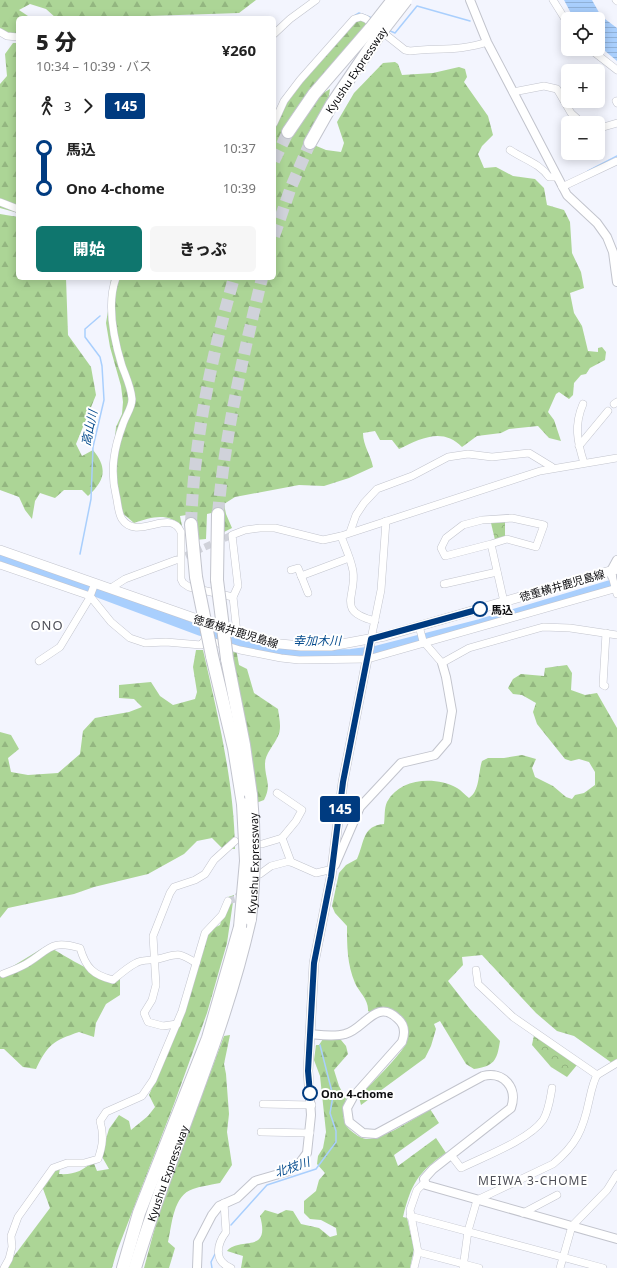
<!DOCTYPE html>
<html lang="ja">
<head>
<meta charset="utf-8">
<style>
  :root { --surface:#fff; --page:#f6f6f6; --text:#222; --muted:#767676; --accent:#0f766e }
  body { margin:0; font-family:"Noto Sans","Noto Sans JP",sans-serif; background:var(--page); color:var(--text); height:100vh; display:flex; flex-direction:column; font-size:15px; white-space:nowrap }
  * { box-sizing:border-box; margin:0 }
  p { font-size:13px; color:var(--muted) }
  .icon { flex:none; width:22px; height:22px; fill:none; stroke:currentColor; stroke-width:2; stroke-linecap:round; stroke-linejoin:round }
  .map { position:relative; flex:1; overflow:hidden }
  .drawer { position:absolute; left:16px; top:16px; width:260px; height:264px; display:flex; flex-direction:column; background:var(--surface); border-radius:6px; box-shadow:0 2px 10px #0003 }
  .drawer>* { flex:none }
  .badge { padding:0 8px; border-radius:3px; font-size:14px; line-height:26px }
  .buttons { position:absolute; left:561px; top:12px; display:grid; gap:8px }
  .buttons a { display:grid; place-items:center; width:44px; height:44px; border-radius:6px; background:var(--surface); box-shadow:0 2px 10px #0003; font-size:20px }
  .map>.badge { position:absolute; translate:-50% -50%; box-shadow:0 0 0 2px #fff }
  .legs { display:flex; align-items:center; gap:6px; height:44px; padding:0 20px; font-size:13px }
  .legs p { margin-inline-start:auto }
  .head { display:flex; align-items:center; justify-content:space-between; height:68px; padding:0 20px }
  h1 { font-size:22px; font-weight:800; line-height:30px }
  .action { display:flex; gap:8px; margin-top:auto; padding:8px 20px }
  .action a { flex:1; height:46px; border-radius:6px; background:var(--accent); color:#fff; font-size:16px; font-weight:800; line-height:46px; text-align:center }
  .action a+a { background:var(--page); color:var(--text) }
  ul { padding:0 20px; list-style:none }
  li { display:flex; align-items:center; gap:14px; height:40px; font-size:15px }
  li i { display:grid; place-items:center; width:6px; height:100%; margin:0 5px; background:currentColor }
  li i::after { content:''; width:10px; height:10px; margin:-5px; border:3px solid; border-radius:50%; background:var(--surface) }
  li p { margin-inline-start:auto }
  li:first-child i { background:linear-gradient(#0000 50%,currentColor 0) }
  li:last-child i { background:linear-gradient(currentColor 50%,#0000 0) }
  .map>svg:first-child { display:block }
  .forest { fill:url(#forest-firs) }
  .park { fill:url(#park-crowns) }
  .water { fill:url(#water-rules) }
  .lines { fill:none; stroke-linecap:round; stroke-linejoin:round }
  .stream { stroke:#a9cffd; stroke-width:1.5 }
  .river { stroke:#a9cffd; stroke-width:10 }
  .minor-tunnel { stroke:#d0d2da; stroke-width:7; stroke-dasharray:7 3.5; stroke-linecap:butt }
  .motorway-tunnel { stroke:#d0d2da; stroke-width:12; stroke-dasharray:12 6; stroke-linecap:butt }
  .minor-casing { stroke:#c2c4cd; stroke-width:8 }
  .tertiary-casing { stroke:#c2c4cd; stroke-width:10 }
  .secondary-casing { stroke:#c2c4cd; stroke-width:10 }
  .motorway-casing { stroke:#c2c4cd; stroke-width:14 }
  .minor { stroke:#fff; stroke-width:7 }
  .tertiary { stroke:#fff; stroke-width:8 }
  .secondary { stroke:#fff; stroke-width:9 }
  .motorway { stroke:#fff; stroke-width:12 }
  .motorway-bridge-casing { stroke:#c2c4cd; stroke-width:14; stroke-linecap:butt }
  .motorway-bridge { stroke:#fff; stroke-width:12 }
  .line-1-casing { stroke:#fff; stroke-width:9 }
  .line-1 { stroke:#003b80; stroke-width:6 }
  .stop-1-dot { fill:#fff; stroke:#003b80; stroke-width:2 }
  .labels { text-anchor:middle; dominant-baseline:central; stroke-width:4; stroke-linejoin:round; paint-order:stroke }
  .street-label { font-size:11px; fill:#0c0c0f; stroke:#fff }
  .stop-label { font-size:11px; font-weight:bold; fill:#0c0c0f; stroke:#fff; text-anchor:start }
  .water-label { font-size:12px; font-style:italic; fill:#064c8e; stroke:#fff }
  .neighbourhood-label { font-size:12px; letter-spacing:1px; fill:#4f5058; stroke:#fff }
  .quarter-label { font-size:13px; letter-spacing:1px; fill:#4f5058; stroke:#fff }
</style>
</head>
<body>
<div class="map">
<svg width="617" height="1268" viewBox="0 0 617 1268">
  <defs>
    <pattern id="forest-firs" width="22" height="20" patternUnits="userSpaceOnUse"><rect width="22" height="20" fill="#acd596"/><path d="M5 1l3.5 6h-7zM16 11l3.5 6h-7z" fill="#93b680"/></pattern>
    <pattern id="park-crowns" width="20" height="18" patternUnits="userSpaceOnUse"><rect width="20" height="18" fill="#abd395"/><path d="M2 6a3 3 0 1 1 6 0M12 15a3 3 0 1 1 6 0" fill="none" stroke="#92b47f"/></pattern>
    <pattern id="water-rules" width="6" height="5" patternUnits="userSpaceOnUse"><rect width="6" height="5" fill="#a9cffd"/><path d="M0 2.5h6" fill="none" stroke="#90b1d8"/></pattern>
  </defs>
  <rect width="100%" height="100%" fill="#f3f5fe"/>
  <g class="forest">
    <path d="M0,0H256L239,13L149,16V18H56L46,9L30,4L19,10L31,18H18V35H0Z"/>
    <path d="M361,19L368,23L300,104L291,116L284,131L318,96L330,89L328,102L314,145L326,150L341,152L344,143L337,122L354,93L383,63L395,62L398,64L402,75L433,73L459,67L465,69L467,77L464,82L488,116L493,135L482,146L478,154L484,168L496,167L513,176L535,179L544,188L547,205L564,210L570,222L572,253L581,272L584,288L570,293L574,313L582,326L588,351L598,352V348L602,347L606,352L605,360L590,368L586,374L581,375L574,383L573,395L569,399L559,392L556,394L548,412L554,420L561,441L549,438L538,426L509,429L501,433L477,436L462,447C443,427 421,438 399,449L392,440H380L375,431L363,433C363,446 371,455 373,467L349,478L324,486L299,485L235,497L224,504L226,514L232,528L220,534V511L207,514L206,539L195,540L193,514L180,516L182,526C167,512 152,517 134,523L119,510L114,446L116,427L122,414L123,402L121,386L110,347L106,323L109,305L111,278H274V117L305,77L356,20Z"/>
    <path d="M13,43H18V213L0,208V84L7,76L5,54Z"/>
    <path d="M0,214L18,217V278H66L68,335L91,367L96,395L76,444L82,456L93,450C108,468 105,481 88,496L82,490H64L55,498L40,493L35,501L32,519L25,510L19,497L0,490Z"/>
    <path d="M229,648L236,649L239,665L247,669L254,693L278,709C279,717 282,728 278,736C274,746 265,753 265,764C265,779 272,785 264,800L256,803Z"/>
    <path d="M196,650H203C218,716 234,781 235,849L222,848L212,838L197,841L184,854L148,874L94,887L74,894L8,908L0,918V732L11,735L19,749L8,758L11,772L28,775L58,773L80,754L83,731L95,718L129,712L142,707L134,699L119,698V685L151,682L160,696L173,705L195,699L197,692L193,667Z"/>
    <path d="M567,665L572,673L571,690L585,695L597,693L617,728V1060L612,1063L574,1036L557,1031L536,1013L482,955L462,957L463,965L448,981L470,1009L500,1041C497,1061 494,1066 474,1069L466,1064L440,1021L434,1024L436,1029L431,1046L425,1058L361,1105L359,1097C369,1085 403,1054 407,1041C410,1031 406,1018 396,1012C388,1007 378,1007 370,1012L368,1011C369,1000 359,992 355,983C347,964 347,946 347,926L335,913L332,906L339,873L346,865L357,859C365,841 362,826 384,824C385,818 384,808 387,802C400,778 435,776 457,788C461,790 465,795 469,798C480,791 478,773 482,761L488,758H504L522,755L536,759L532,768L535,777L553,786L566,797L572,799L575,795L584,793L595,785V772L589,762L579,759L571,761L565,759L537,724L533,712L536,703L522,695L513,694L508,688L513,679L521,674L544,676L545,668Z"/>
    <path d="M234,895L227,943L207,1013L174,1104L117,1251L112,1268H5L50,1208L42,1186L54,1171L60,1168L59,1174C74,1175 83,1171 93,1161L97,1171L109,1169L101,1155L109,1129L119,1115L129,1121L131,1130L148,1116L155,1107L149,1095L180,1023L207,935L212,929L220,925L228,897Z"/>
    <path d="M46,946C58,951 67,958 79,964C91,971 106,975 120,978V995L106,1004L96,1023L94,1037L79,1032C53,1041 48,1044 36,1069L23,1067L4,1049H0V974Z"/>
    <path d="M230,1035L224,1064L226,1074L229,1114L227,1132L232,1165L220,1183C211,1185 201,1186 193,1189C173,1195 172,1225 168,1242L175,1248L169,1268H144L161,1205L224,1036Z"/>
    <path d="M323,1039L341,1040L346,1046L348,1054L334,1070L339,1086L346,1099C343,1110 341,1122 350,1130C355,1134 360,1138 366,1139C383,1140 415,1118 430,1109L439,1123L394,1155L398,1166L436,1138L446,1153C418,1172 411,1184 403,1217L407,1218L414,1249L410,1268H241L243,1256L227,1251C239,1236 271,1255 260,1216L265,1210L278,1214L286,1210L293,1211L301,1224L319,1228L330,1237L337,1235L336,1228L321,1220L310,1219L304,1213V1201L316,1191L319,1180L325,1173L317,1164L318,1156L323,1148L326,1132L320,1076L314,1060L316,1045H319Z"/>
  </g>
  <g class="park">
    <path d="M505,521V537L495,540L491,523Z"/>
    <path d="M534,1035L577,1065L567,1077L551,1067L532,1045Z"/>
  </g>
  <path class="water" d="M564,0H592L601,16L617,28V61L598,45V19H574Z"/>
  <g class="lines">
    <g class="stream">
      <path d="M354,16L359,13L372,18"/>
      <path d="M388,30L395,33L417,6L470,21"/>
      <path d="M588,171L617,156"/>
      <path d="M80,554L91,499L93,447L104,400L102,366L100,357L85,337V329L100,316"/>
      <path d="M231,1225L267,1185L316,1169L336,1142V1131L330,1113L333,1096L320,1045"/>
      <path d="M212,1268L211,1262L215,1254"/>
    </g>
    <path class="river" d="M0,556L201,631L240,643L297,655L351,654L375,651L480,624L617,583"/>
    <g class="minor-tunnel">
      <path d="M176,560L232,535"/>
      <path d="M228,901L235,899L243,891"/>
    </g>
    <g class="motorway-tunnel">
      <path d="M274,161L288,132"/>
      <path d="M274,236L291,187L310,143"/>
      <path d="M218,514C225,434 243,356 262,278"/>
      <path d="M191,524C194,441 211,358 234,278"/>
    </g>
    <defs>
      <g id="minor">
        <path d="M553,0L568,24"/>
        <path d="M616,0L617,1"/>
        <path d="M0,32L7,36L18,37"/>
        <path d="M274,34L290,19L316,0"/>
        <path d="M590,49L617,70"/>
        <path d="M513,92L544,86L557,89L571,113L582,123"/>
        <path d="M616,101L617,103"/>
        <path d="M274,123L284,101L300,80L354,19L361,17L366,19L405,50L410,51C436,48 462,51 487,42"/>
        <path d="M600,128L617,123"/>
        <path d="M510,150C525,160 539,163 549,177H557"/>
        <path d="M562,187L617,161"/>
        <path d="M0,202L18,209"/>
        <path d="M116,278C106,305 114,340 122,366C126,377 131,387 132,399C132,408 126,415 123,424C114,448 110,470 116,495C118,503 118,513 122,519C137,542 170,507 181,532V579L183,583L189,587L233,597"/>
        <path d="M583,404C574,425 577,441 584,463"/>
        <path d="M614,404L617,402"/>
        <path d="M579,446L608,411"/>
        <path d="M350,532L356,515L364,503L377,489L412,476L448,457L468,454L492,457L529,453L552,467"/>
        <path d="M341,536C345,547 351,559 353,571C357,596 335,611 375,621"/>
        <path d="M491,544L507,539L536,547L544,525L512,518L482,520L463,525L446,538L441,548L445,556L491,544L504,602"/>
        <path d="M0,565L90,596L111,622L130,638L145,643L166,642L201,645L208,636"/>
        <path d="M291,570L298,568L308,593"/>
        <path d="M301,576L349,558"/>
        <path d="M612,576L617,594"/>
        <path d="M444,584L497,572"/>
        <path d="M111,588L125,579L176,560"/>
        <path d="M419,626L423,641L442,663L469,648L543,627L570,628L617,635"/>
        <path d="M237,633L233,597L238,586L232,535L245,530L260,528H275L323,540L341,536L540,471L617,458"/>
        <path d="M371,639L381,590L386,521"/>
        <path d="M208,640L240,650L281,658L299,660L368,659L617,588"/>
        <path d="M39,661L60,647L89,599L95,583"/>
        <path d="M605,686L603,685L606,633"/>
        <path d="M277,793L302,810L296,821L282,838"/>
        <path d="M262,844L282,838L291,862"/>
        <path d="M260,874L271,866L286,862H291L316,873L333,869"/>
        <path d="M476,970L478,984L513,1017L597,1075"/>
        <path d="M3,974C11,971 19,968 26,964C50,950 49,939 80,948C86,968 93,975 113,980C120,974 128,967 136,963C143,959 151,961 158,959C178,954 177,951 196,963"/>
        <path d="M177,1024L163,1026L148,1022L144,1013L152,1000L156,985L153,936L170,893L174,887L195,880L205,874L214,860L235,841"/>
        <path d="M263,1104L312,1105"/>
        <path d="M261,1132L310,1133"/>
        <path d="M451,1155L461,1168C483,1157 529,1140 543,1120C549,1110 550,1099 552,1088"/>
        <path d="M224,1203L226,1232C217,1244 213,1261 231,1268"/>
        <path d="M523,1213L557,1195"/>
        <path d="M410,1216L603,1268"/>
        <path d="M418,1252L479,1268"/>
        <path d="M4,1268L9,1259L12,1247L11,1236L18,1217L53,1168L67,1163H84L98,1159C103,1145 104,1135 100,1121L106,1112L142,1096L153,1080L182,1011L205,933L222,915L228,901"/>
        <path d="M414,1268L418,1252L410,1210L417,1190L425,1182"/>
        <path d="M463,1268L468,1231L477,1200L553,1164C576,1145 583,1130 589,1101C591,1092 593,1082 597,1075L617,1063"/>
        <path d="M560,1268L572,1226L607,1190L617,1174"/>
      </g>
      <g id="tertiary">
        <path d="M470,0L487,42L567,195L597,223L607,237L613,252L617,282"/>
        <path d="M612,576L611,571L617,560"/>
        <path d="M335,865L360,807L401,763L435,755L447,741L452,711L446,677L442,663"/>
        <path d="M310,1034C321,1035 334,1037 345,1034C364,1030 376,997 398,1019C405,1025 405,1034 402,1042L353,1097L347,1108L349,1122L363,1133L376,1134L483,1076C504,1071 518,1088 511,1108L433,1169L424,1179L426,1185L617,1239"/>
        <path d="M197,1268L198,1242L212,1215L219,1206L237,1198L255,1181L289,1171L299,1164L307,1153L311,1115L308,1071L314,963L331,877L343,782L371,639"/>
      </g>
      <path id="secondary" d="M0,550L217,626L270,643L301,646H331L385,636L617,569"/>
      <g id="motorway">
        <path d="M288,132L314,94L371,28"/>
        <path d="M310,143L332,104L378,36"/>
        <path d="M191,524L196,577"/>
        <path d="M217,580L218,514"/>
        <path d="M212,656L234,748L243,804"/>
        <path d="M227,659L244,745L251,795"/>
        <path d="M123,1268L139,1213L208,1038L240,927"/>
        <path id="s1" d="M135,1268C170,1150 223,1040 250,919"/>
      </g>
    </defs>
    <use href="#minor" class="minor-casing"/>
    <use href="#tertiary" class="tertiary-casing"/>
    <use href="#secondary" class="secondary-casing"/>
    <use href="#motorway" class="motorway-casing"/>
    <use href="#minor" class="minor"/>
    <use href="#tertiary" class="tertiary"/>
    <use href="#secondary" class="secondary"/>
    <use href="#motorway" class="motorway"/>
    <defs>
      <g id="motorway-bridge">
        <path d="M371,28L393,0"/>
        <path d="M378,36L406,0"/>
        <path d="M196,577L212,656"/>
        <path d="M217,580L227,659"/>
        <path id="s2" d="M250,919C255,877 255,837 251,795"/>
        <path d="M240,927L246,861L243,804"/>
      </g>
    </defs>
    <use href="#motorway-bridge" class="motorway-bridge-casing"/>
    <use href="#motorway-bridge" class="motorway-bridge"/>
  </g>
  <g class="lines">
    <defs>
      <path id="line-1" d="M310,1093L308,1071L314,963L331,877L343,782L371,639L480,609"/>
    </defs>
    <use href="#line-1" class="line-1-casing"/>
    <use href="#line-1" class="line-1"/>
  </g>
  <g class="stop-1-dot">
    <circle cx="480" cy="609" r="7"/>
    <circle cx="310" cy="1093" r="7"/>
  </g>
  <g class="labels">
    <g class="street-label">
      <text transform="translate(356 70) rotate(-56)">Kyushu Expressway</text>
      <text transform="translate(562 585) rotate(-16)">徳重横井鹿児島線</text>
      <text transform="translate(236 631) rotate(17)">徳重横井鹿児島線</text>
      <text stroke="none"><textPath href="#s2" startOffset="56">Kyushu Expressway</textPath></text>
      <text stroke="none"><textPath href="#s1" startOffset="100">Kyushu Expressway</textPath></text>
    </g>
    <g class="stop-label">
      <text x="491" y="609">馬込</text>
      <text x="321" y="1093">Ono 4-chome</text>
    </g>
    <g class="water-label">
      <text transform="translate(89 428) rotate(-78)">高山川</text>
      <text x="317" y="640">幸加木川</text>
      <text transform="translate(292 1167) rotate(-19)">北枝川</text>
    </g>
    <g class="neighbourhood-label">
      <text x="533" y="1180">MEIWA 3-CHOME</text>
    </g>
    <g class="quarter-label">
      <text x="47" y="625">ONO</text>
    </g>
  </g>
</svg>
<div class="buttons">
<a><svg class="icon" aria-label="locate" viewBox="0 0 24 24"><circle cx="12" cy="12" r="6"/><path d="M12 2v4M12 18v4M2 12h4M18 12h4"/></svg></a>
<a>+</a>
<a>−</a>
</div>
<b class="badge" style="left:340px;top:809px;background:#003b80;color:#fff">145</b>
<section class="drawer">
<div class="head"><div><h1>5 分</h1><p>10:34 – 10:39 · バス</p></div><b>¥260</b></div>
<div class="legs"><svg class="icon" aria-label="walk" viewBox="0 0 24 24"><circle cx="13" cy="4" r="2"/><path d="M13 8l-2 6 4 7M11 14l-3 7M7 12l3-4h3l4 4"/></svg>3<svg class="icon" aria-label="forward" viewBox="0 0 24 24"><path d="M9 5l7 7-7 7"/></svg><b class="badge" style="background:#003b80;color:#fff">145</b></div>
<ul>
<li><i style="color:#003b80"></i><b>馬込</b><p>10:37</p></li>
<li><i style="color:#003b80"></i><b>Ono 4-chome</b><p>10:39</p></li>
</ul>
<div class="action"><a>開始</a><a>きっぷ</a></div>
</section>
</div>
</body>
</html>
